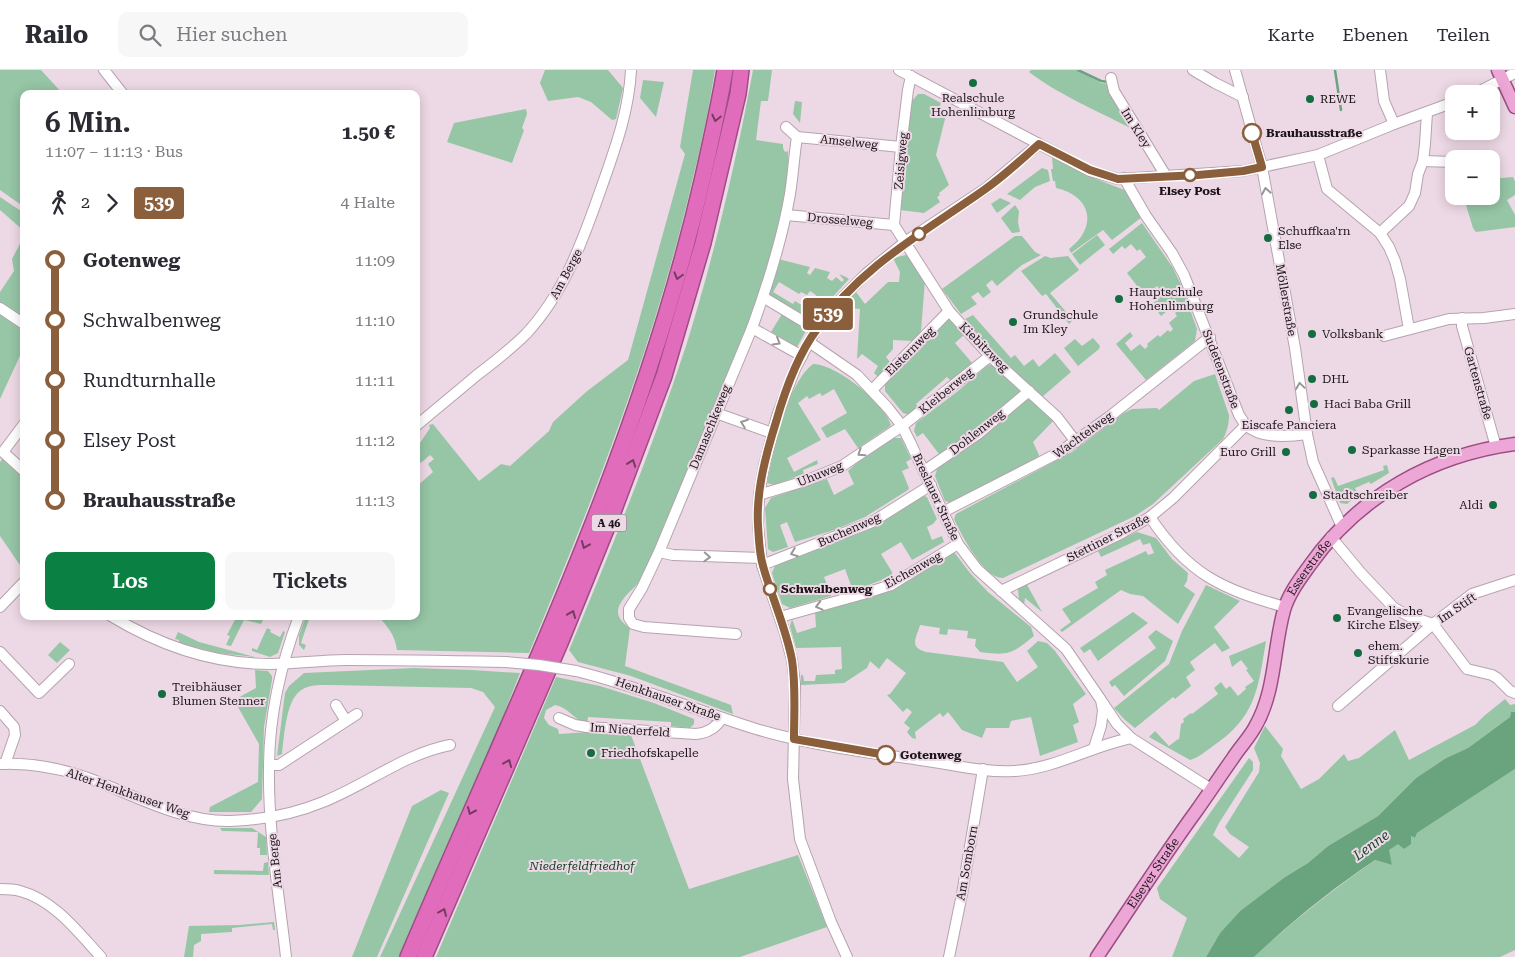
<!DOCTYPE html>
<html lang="de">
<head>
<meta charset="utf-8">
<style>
  :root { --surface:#fff; --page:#f7f7f7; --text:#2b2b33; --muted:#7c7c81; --line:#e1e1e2; --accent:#0b8043 }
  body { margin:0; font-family:"Roboto Serif",serif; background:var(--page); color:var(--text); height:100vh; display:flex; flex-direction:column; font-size:19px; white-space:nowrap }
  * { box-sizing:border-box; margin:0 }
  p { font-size:16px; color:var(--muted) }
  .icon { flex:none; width:28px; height:28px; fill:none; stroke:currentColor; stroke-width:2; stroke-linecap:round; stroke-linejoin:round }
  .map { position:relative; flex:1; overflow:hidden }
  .panel { position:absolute; left:20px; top:20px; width:400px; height:530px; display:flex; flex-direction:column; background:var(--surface); border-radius:10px; box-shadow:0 2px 12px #0003 }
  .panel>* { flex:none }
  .badge { padding:0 10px; border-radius:4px; font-size:18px; line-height:32px }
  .fabs { position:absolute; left:1445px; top:15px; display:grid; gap:10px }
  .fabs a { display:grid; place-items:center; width:55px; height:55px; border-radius:10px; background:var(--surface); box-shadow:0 2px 12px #0003; font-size:25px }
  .map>.badge { position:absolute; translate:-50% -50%; box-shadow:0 0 0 2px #fff }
  .legs { display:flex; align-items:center; gap:8px; height:55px; padding:0 25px; font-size:16px }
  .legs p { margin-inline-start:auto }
  .headline { display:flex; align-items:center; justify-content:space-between; height:85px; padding:0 25px }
  h1 { font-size:28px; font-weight:600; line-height:38px }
  .primary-button { display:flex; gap:10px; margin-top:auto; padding:10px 25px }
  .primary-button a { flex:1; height:58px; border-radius:10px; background:var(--accent); color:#fff; font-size:20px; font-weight:600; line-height:58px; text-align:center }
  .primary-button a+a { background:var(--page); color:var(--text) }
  ul { padding:0 25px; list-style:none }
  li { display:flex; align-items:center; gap:18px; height:60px; font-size:19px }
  li i { display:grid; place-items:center; width:8px; height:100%; margin:0 6px; background:currentColor }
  li i::after { content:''; width:12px; height:12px; margin:-6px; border:4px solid; border-radius:50%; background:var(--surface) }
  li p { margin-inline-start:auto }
  li:first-child i { background:linear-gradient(#0000 50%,currentColor 0) }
  li:last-child i { background:linear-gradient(currentColor 50%,#0000 0) }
  header { display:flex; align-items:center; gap:30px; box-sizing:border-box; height:70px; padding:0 25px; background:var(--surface); border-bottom:1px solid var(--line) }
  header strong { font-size:24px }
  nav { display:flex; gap:28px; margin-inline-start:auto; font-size:18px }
  .search { width:350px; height:45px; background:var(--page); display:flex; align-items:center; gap:12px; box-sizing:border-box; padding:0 18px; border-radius:10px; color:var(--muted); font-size:19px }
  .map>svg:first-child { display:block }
  .green { fill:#96c6a6; fill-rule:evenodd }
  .water { fill:#69a47e }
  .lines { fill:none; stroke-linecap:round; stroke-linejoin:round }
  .stream { stroke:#69a47e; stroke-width:2.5 }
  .minor-casing { stroke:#b5a3ae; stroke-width:12 }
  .major-casing { stroke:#9c4e83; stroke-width:15 }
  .highway-casing { stroke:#9c4e83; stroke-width:18 }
  .minor { stroke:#fff; stroke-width:10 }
  .major { stroke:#eda7d7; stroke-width:12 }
  .highway { stroke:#e16cbc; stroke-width:15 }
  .minor-bridge-casing { stroke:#b5a3ae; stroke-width:12; stroke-linecap:butt }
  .minor-bridge { stroke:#fff; stroke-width:10 }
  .oneway { stroke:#753c62 }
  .oneway2 { stroke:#999698 }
  .line-1-casing { stroke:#fff; stroke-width:11 }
  .line-1 { stroke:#8b5e3c; stroke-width:8 }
  .poi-dot { fill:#146d40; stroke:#edd9e5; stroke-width:2 }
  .stop-1-dot { fill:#fff; stroke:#8b5e3c; stroke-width:2.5 }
  .labels { text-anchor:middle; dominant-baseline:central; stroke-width:4; stroke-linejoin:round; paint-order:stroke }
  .shield { fill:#edd9e5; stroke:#5b5056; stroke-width:1 }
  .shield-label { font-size:11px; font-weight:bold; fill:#1c1519 }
  .poi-label { font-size:12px; fill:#1c1519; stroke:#edd9e5; text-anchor:start }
  .street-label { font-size:12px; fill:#1c1519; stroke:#edd9e5 }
  .stop-label { font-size:12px; font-weight:bold; fill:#1c1519; stroke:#edd9e5; text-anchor:start }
  .park-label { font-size:12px; font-style:italic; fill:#0e3d23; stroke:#edd9e5 }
  .water-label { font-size:14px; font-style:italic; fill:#1a482d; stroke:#edd9e5 }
</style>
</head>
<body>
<header>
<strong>Railo</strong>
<div class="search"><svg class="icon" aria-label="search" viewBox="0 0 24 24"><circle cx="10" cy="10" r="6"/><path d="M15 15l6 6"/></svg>Hier suchen</div>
<nav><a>Karte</a><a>Ebenen</a><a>Teilen</a></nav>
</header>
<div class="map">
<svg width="1515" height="887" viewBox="0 0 1515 887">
  <rect width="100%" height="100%" fill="#edd9e5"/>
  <g class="green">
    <path d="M0,0H41L63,24H24V137L0,120Z"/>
    <path d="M545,0H608L623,18L616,49L612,50L591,32L578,27L548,31L540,13Z"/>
    <path d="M693,0H715C708,46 697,92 686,137C648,291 590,437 529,583L397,580C395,565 388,557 378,546H416V417L433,402L428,394L434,389L430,385L422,392L416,394V379L430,358L429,355L433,354L479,411L501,394L510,396L549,361L553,352L586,322L628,290L685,84L680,77Z"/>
    <path d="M753,0H772L768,31H761L756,70L783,74V78L785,82L788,81C790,165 751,248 720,324C694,385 668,447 642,509C628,525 603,541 630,558L625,596L731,635L733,644L631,606L578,592L569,580C611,480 652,379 686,276C714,186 736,93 753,0Z"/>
    <path d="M1031,0H1076L1101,13L1109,14L1134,60C1102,43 1057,24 1029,2Z"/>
    <path d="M643,10L664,12L656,47L640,28Z"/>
    <path d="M918,24H924L941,33L938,42L946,45L936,85L949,115L939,123L940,125L937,127L940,132L924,143L900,140L911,32Z"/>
    <path d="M795,31L802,32L800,53L793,44Z"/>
    <path d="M526,39L527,44L522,58L524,60L512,93L447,72L454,53Z"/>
    <path d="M1052,87L1091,107L1127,121L1142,147L1112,170L1103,160L1071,183L1069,179C1098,157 1092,126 1056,118L1055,111H1053L1051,99H1053Z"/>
    <path d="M1042,98L1048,100L1050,111L1035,117L1020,130L1007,124Z"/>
    <path d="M1513,107L1515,111V125L1507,130L1515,145V157L1476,162L1473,158L1466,135L1462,126H1491V109Z"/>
    <path d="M0,127L24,143V161L0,140Z"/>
    <path d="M1000,128L1011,133L997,143L991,134Z"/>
    <path d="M1015,135L1019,141L1018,152L1020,162L1012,163L1001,148Z"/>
    <path d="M1142,153L1173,198L1182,217L1197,259L1195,271L1146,310L1116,274L1130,262L1133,266L1125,273L1131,281L1140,274L1145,279L1148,276L1147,274L1158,265L1160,267L1168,260L1170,262L1173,259L1169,253L1177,246L1175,243L1178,241L1173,236L1161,246L1152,234L1161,227L1159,225L1162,222L1157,216L1145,226L1127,203L1146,187L1140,179L1137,181L1131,174L1125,179L1122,176L1113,184L1109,179Z"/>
    <path d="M1097,165L1105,175L1080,195L1072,184Z"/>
    <path d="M24,166V250L0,234V222L14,201L12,189Z"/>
    <path d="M1015,166H1022L1035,182L1041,185L1022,195L997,216L992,210L986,215L991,222L983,228L978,222L971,227L977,234L961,244L942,219Z"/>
    <path d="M906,185L911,187L925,210L921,261L913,271L893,270V279L886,287L890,292L878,307L874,303L878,296L862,284L857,289L860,239L847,238V234H845L856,222L865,234L888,212H899L900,202L893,188Z"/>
    <path d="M1045,186L1051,188L1068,186L1079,200L1050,223L1073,250L1069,254L1046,224L1042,226L1021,201Z"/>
    <path d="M778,189L810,197L807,203L810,205L815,198L830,202L827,208L832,211L836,207L842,212L844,210L839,204L846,207L849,209L829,231L825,229V225L823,230L828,232L813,252L771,228L769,220ZM779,212L799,224L801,222L807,225L810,221L816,225L814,230L821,234L815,243L795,231L793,234L773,222Z"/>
    <path d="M0,244L24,260V277L0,329Z"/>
    <path d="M782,244L807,259L797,277L771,262Z"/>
    <path d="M973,245L1011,288L1015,285L1024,296L1033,289L1039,297L1055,283L1071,302L1042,327L997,287L965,249Z"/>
    <path d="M951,247L966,263L955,273L973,294L952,312L947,307L916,334L919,339L910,345L903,343L885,321V314Z"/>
    <path d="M1093,268L1100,276L1099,279L1078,296L1064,278L1075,269L1082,276Z"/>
    <path d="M813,294C836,294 885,333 891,355L889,357L858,378L845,359L827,368L821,358L847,343L834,319L822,326L820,323L809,329L807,326L798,333L821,370L787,388L794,402L817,390L818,394L803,400L804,404L774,415L767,413C773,382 787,313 813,294Z"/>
    <path d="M988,295H997L1019,315V322L983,354L939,384L923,363L917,367L914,361L916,353L958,321Z"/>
    <path d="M1215,304L1229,345C1229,354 1227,361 1223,369L1153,434L1135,446L1003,508C984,509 961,464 954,449L956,444L1072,382L1124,343L1132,339L1157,338L1159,340L1194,311Z"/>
    <path d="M1035,329L1055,349L1033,372L1039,385L1038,387L951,433L945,431L935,406L937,399L983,367L1026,330Z"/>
    <path d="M893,368H901L911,389L906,392L909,398L902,401L909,418L908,420L865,447L834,460L795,472L787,452L780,455L788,477L773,482L768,479L765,438L771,428L827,409L834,425L854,414L848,401L860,390Z"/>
    <path d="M3,388L24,407V501L0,466V392Z"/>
    <path d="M1387,395L1389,403L1371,414L1369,412L1355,418L1358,425L1347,434L1340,433L1331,408L1334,407L1338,416L1384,400L1383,396Z"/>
    <path d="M922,425L927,427L937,449L933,454L927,457L932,470L942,466L944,472L912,490L901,472L881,484L892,502V506L853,521L845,499L824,507L831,526L790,538L782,534L772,503L776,493L845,467C874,462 898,441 922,425Z"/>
    <path d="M1137,462L1156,468L1172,489L1188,503L1187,511L1184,516L1195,524L1178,554L1143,526L1130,524L1121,520L1062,562L1060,560L1071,552L1062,539L1098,518L1095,512L1107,505L1105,500L1146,481L1148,485L1154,483L1150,473L1143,475L1140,469L1101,487L1098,481Z"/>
    <path d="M950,481L954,482L970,503L988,522L1031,557L1034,566C1011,584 1010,586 980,582L975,576L976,569L967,568L968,561L948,559L947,565L939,564L940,558L920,555C917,567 908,577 926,582L1003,592L1017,612L1038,597L1027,581L1038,571L1047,573L1055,581L1086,624L1073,634L1079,652L1073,655L1078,672L1040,686L1031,647L1011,651L1009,658H986L982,668L962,660L948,642L943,647L940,643L915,662L916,669L912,668L907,662L910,658L904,653L912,642L907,638L903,642L887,625L890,624L906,603L887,588L879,599L870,591L867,598L844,613L801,615V605H803L804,611H815L816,605L835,604V600L842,599L841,577L796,578L790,556L792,549L797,563L816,557L815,542L890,518Z"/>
    <path d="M1025,511L1042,542L1025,528L1024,536L1019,531L1018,519Z"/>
    <path d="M1206,515L1240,531L1214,557L1230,578L1222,582L1215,573L1190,592L1195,600L1186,607L1191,616L1175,629L1173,627L1135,658L1125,650L1114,638L1169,594L1182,561Z"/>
    <path d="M1133,542L1148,553L1098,591L1090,579L1084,583L1080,578Z"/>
    <path d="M237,546H252L257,549L259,546H265L261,554L244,550L231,576L226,575L230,566L227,565Z"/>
    <path d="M306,546H310L301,573L306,575L304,580L299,575V565Z"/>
    <path d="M267,558L271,560L270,562L280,567L283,561L285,562L278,583L270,587L252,581V578L257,580Z"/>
    <path d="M1156,560L1173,571L1165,591L1124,626L1115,615L1112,617L1109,612L1156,578L1148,567Z"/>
    <path d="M178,562L199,572L255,587L218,583L179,573V570L175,569Z"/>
    <path d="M1266,571C1258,619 1256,647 1213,676C1206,681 1198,688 1190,690L1149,667L1155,661L1169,676L1178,669L1179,670L1181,654L1184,652L1183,649L1191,643L1192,644L1218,624L1214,618L1221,612L1226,619L1230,616L1238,626L1246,619L1245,617L1254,611L1246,600L1248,599L1241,590L1232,597L1229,586Z"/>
    <path d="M60,572L70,580L57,593L48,585Z"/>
    <path d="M414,598L472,600L520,603L487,687L399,887H380L495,637L483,622L471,618L331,615C320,615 309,614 300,621C286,631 284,667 282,684L277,686L285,623L289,616L304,603Z"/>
    <path d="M255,600L268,601L272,606V610L264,657L262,729L251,742H209L210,737L258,712L259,674L234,630L256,618Z"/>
    <path d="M556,607L600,616L654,633L694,649V654L690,658L671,656V652L588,647L587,654C574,650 568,637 555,635L546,640L544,648L549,655L558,659L559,664L589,662L631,665L689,819L798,785L827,857L740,887H436Z"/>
    <path d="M1505,629L1510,635L1515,634V642H1511L1510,647L1468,678L1446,688L1416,708L1378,746L1328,776L1308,793L1285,807L1240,841L1220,863L1206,887H1172L1187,848L1160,829L1157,818L1249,688L1253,692V700L1219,753L1213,765L1239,788L1249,777L1230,764L1225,757L1259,702L1260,693L1254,678L1265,656L1283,679L1281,686L1301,719L1319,709L1344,684L1348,691L1359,688L1395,660L1409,690L1475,655L1484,646Z"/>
    <path d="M1515,699V880L1500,887H1254C1292,851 1333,820 1375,790L1392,795L1388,780L1398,773L1404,779L1411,766L1415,768L1417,763Z"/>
    <path d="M441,720L449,723L377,887H352L412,736Z"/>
    <path d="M220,758H252L266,767L267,785H260V778H257L258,762L225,761H222Z"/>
    <path d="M268,792L269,805L214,804V800L263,801L264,793Z"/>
    <path d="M274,852L275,860H273L272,854L232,858V862L201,864V871L194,875L193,887H184L189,856L239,855Z"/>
  </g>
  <path class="water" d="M1511,642H1515V699L1417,763L1415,768L1411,766V774L1404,779L1398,774L1389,780L1392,795L1375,790C1332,819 1292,851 1254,887H1206L1220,863L1240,841L1285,807L1308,793L1328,776L1378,746L1416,708L1446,688L1468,678L1510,647Z"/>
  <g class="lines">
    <g class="stream">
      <path d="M1078,0L1101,11L1109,12"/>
      <path d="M1335,0L1341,40"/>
    </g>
    <defs>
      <g id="minor">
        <path d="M104,0L123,24"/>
        <path d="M899,0L1090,101L1118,109L1243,101L1318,85L1394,54L1454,32"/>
        <path d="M1193,0L1215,13L1243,27"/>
        <path d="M1235,0L1262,97L1295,278L1307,364L1313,392L1342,457"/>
        <path d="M1380,0L1384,31L1394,54"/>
        <path d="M911,6L908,20L901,77L894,155L949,241L990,286L1057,347L1076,372"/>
        <path d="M1111,8L1114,21L1166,106"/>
        <path d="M1474,24L1515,3"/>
        <path d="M797,67L901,77"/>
        <path d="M1318,85L1327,119L1380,163L1389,177L1395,191L1400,209L1409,259"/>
        <path d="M1423,91L1454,92"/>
        <path d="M1124,108L1146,146L1172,183L1184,205L1239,345C1241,348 1243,352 1246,355C1261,369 1288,367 1307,364"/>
        <path d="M786,145L894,155"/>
        <path d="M1380,163L1409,136L1415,123L1418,104L1423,91L1425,74L1427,43"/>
        <path d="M763,227L816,259"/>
        <path d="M0,238L24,254"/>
        <path d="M1462,248V256L1496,377"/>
        <path d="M752,258L802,286"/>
        <path d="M1384,266L1449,249L1484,248L1515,244"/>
        <path d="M809,272L857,305L888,338L902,356L911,374L958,474L977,499L1066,579L1101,630L1103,640L1101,656L1094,678"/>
        <path d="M872,320L949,241"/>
        <path d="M716,343L772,363"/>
        <path d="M24,354L3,382L24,401"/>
        <path d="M416,356C436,339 457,322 477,305C494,292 511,279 526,264C566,221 584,167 603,113C616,76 629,40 631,0"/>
        <path d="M924,401L978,364L1029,321"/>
        <path d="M759,425L805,411L842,396L902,356L990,286"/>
        <path d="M943,442L1060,382L1109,347L1210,267"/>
        <path d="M1150,447C1188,504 1221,519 1285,537"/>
        <path d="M1331,467L1361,503L1394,538L1409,546L1433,554L1467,599L1492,605L1497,608L1510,621L1515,623"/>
        <path d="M659,482L673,485L761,488"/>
        <path d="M762,495L872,452L931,415"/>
        <path d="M1001,521L1120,464L1150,447L1173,428L1246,355"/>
        <path d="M0,537L24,512"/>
        <path d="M111,546C159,575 213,594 270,594C295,594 320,590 346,590C399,590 453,591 506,592"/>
        <path d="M780,547L863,524L891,515L958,474"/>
        <path d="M736,564L644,557L633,554L629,548V539L642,518L659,482L752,258C768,214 782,170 790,124C793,105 794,86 797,67L786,57"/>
        <path d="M0,582L39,623L69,594"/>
        <path d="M576,601C637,616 696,640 756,659C810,675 865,682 920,690C951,694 983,703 1014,701C1055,699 1091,676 1131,668L1211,719"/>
        <path d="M1103,633L1117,654L1131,668"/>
        <path d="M336,635L346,651"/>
        <path d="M1338,636L1433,554L1472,524L1515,510"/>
        <path d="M0,641L14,657L15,665L5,694"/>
        <path d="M559,648L575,655L587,657L696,664C708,663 716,658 722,648"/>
        <path d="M0,694C26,693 54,697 79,705C128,721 177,752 230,751C261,750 294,744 323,732C366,715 404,684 450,675"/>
        <path d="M269,695H279L357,644"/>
        <path d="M0,819C6,819 14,819 20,821C54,830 78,862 101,887"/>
        <path d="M286,887C279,825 268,761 269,698C269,647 281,594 299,546"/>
        <path d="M847,887L831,852L800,769L793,709L795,614L792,590L785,563L762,495L758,455L759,425L764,396L777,346L795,299L816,259L838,232L867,203L905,172L985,119L1039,74"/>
        <path d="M949,887L962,824L983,699"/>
      </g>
      <g id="major">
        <path d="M1498,0L1515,37"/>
        <path id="s1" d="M1097,887C1130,838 1162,788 1197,740C1209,723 1221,705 1233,688C1240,677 1249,668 1255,657C1276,621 1273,579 1284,540C1289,523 1300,509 1310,495C1359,426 1432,385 1515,374"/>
      </g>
      <g id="highway">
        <path d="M408,887C517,631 641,379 703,107C711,71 719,36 725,0"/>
        <path d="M424,887L560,573L613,442L664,306L703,173L738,24L741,0"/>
      </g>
    </defs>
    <use href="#minor" class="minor-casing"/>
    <use href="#major" class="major-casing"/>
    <use href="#highway" class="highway-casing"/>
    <use href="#minor" class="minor"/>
    <use href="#major" class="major"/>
    <use href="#highway" class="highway"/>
    <defs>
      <path id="minor-bridge" d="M506,592L539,595L576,601"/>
    </defs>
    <use href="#minor-bridge" class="minor-bridge-casing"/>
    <use href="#minor-bridge" class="minor-bridge"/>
  </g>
  <defs><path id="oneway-chevron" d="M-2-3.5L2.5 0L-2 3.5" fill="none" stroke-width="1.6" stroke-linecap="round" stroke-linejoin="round" transform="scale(1.25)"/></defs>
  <g class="oneway">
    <use href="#oneway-chevron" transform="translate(716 48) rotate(103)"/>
    <use href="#oneway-chevron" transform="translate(678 206) rotate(106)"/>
    <use href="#oneway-chevron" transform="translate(632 393) rotate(-70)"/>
    <use href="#oneway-chevron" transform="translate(585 475) rotate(112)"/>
    <use href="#oneway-chevron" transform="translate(572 544) rotate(-68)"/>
    <use href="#oneway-chevron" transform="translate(508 693) rotate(-67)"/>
    <use href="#oneway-chevron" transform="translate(471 741) rotate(114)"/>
    <use href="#oneway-chevron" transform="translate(443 842) rotate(-67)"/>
  </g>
  <g class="oneway2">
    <use href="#oneway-chevron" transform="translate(1266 121) rotate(-100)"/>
    <use href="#oneway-chevron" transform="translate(777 272) rotate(30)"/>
    <use href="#oneway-chevron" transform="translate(1300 316) rotate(-98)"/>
    <use href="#oneway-chevron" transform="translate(744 353) rotate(-160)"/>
    <use href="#oneway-chevron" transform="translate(861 383) rotate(146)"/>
    <use href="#oneway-chevron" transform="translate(794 483) rotate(159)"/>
    <use href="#oneway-chevron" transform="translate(707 487) rotate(3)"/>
    <use href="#oneway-chevron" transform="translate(819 536) rotate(165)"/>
  </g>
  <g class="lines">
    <defs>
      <path id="line-1" d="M886,685L794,669C794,643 796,616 792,590C786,558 772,528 763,496C759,483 759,469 758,455C756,421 766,384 776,352C785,320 797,286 817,259C861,196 923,163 984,120C1004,106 1021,90 1039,74L1090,100L1118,109L1198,105L1243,101L1262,97L1252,63"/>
    </defs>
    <use href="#line-1" class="line-1-casing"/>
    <use href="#line-1" class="line-1"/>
  </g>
  <g class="poi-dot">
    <circle cx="973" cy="13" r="5"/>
    <circle cx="1310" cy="29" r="5"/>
    <circle cx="1268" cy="168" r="5"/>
    <circle cx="1119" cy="229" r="5"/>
    <circle cx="1013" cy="252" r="5"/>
    <circle cx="1312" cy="264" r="5"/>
    <circle cx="1312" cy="309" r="5"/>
    <circle cx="1314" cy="334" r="5"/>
    <circle cx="1289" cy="340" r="5"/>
    <circle cx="1352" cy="380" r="5"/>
    <circle cx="1286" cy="382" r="5"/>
    <circle cx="1313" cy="425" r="5"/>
    <circle cx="1493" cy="435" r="5"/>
    <circle cx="1337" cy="548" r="5"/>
    <circle cx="1358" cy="583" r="5"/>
    <circle cx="162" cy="624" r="5"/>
    <circle cx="591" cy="683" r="5"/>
  </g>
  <g class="stop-1-dot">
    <circle cx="1252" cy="63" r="9"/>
    <circle cx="1190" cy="105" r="6"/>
    <circle cx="919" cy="164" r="6"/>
    <circle cx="770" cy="519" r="6"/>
    <circle cx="886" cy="685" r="9"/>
  </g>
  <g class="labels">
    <rect class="shield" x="591.5" y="444.5" width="35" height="17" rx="4"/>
    <g class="shield-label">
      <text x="609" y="453">A 46</text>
    </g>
    <g class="poi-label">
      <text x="973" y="28" text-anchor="middle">Realschule<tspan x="973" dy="14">Hohenlimburg</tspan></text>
      <text x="1320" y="29">REWE</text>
      <text x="1278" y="161">Schuffkaa'rn<tspan x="1278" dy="14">Else</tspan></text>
      <text x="1129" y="222">Hauptschule<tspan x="1129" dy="14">Hohenlimburg</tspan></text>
      <text x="1023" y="245">Grundschule<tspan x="1023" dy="14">Im Kley</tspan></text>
      <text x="1322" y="264">Volksbank</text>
      <text x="1322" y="309">DHL</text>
      <text x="1324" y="334">Haci Baba Grill</text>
      <text x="1289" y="355" text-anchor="middle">Eiscafe Panciera</text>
      <text x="1362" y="380">Sparkasse Hagen</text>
      <text x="1276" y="382" text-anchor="end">Euro Grill</text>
      <text x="1323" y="425">Stadtschreiber</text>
      <text x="1483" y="435" text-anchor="end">Aldi</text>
      <text x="1347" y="541">Evangelische<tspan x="1347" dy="14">Kirche Elsey</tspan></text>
      <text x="1368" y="576">ehem.<tspan x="1368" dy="14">Stiftskurie</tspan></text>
      <text x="172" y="617">Treibhäuser<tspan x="172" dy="14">Blumen Stenner</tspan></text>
      <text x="601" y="683">Friedhofskapelle</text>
    </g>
    <g class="street-label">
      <text transform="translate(1136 58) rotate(58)">Im Kley</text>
      <text transform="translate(849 72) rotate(6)">Amselweg</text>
      <text transform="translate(901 91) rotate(-85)">Zeisigweg</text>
      <text transform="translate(840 150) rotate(5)">Drosselweg</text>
      <text transform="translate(566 204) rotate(-62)">Am Berge</text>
      <text transform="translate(1286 230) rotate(80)">Möllerstraße</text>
      <text transform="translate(984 277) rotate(45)">Kiebitzweg</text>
      <text transform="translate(910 281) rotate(-45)">Elsternweg</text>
      <text transform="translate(1221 299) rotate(69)">Sudetenstraße</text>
      <text transform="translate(1478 313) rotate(74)">Gartenstraße</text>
      <text transform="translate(946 321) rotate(-39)">Kleiberweg</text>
      <text transform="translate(710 357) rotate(-68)">Damaschkeweg</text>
      <text transform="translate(977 362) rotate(-38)">Dohlenweg</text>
      <text transform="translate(1083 365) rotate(-36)">Wachtelweg</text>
      <text transform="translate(820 404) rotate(-22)">Uhuweg</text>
      <text transform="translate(936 427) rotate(65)">Breslauer Straße</text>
      <text transform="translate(849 460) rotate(-24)">Buchenweg</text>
      <text transform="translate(1108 468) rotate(-27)">Stettiner Straße</text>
      <text stroke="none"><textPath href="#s1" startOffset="450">Esserstraße</textPath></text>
      <text transform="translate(913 500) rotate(-29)">Eichenweg</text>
      <text transform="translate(1457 538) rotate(-34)">Im Stift</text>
      <text transform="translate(668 629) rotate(19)">Henkhauser Straße</text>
      <text transform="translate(630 660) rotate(4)">Im Niederfeld</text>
      <text transform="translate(128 723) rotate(19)">Alter Henkhauser Weg</text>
      <text transform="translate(275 791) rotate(-96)">Am Berge</text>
      <text transform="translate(967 793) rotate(-80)">Am Somborn</text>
      <text stroke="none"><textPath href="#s1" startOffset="101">Elseyer Straße</textPath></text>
    </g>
    <g class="stop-label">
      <text x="1266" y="63">Brauhausstraße</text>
      <text x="1190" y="121" text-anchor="middle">Elsey Post</text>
      <text x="781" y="519">Schwalbenweg</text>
      <text x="900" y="685">Gotenweg</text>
    </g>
    <g class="park-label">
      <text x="582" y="796">Niederfeldfriedhof</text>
    </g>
    <g class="water-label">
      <text transform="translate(1371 775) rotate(-36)">Lenne</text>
    </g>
  </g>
</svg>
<div class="fabs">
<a>+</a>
<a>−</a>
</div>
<b class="badge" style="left:828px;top:244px;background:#8b5e3c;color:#fff">539</b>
<section class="panel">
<div class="headline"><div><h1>6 Min.</h1><p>11:07 – 11:13 · Bus</p></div><b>1.50 €</b></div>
<div class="legs"><svg class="icon" aria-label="walk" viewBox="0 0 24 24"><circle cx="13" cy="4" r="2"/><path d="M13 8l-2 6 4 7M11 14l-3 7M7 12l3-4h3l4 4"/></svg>2<svg class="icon" aria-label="forward" viewBox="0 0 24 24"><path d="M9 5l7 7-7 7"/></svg><b class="badge" style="background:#8b5e3c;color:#fff">539</b><p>4 Halte</p></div>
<ul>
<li><i style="color:#8b5e3c"></i><b>Gotenweg</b><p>11:09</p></li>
<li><i style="color:#8b5e3c"></i><span>Schwalbenweg</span><p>11:10</p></li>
<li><i style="color:#8b5e3c"></i><span>Rundturnhalle</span><p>11:11</p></li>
<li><i style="color:#8b5e3c"></i><span>Elsey Post</span><p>11:12</p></li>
<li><i style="color:#8b5e3c"></i><b>Brauhausstraße</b><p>11:13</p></li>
</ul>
<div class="primary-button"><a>Los</a><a>Tickets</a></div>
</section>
</div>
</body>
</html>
